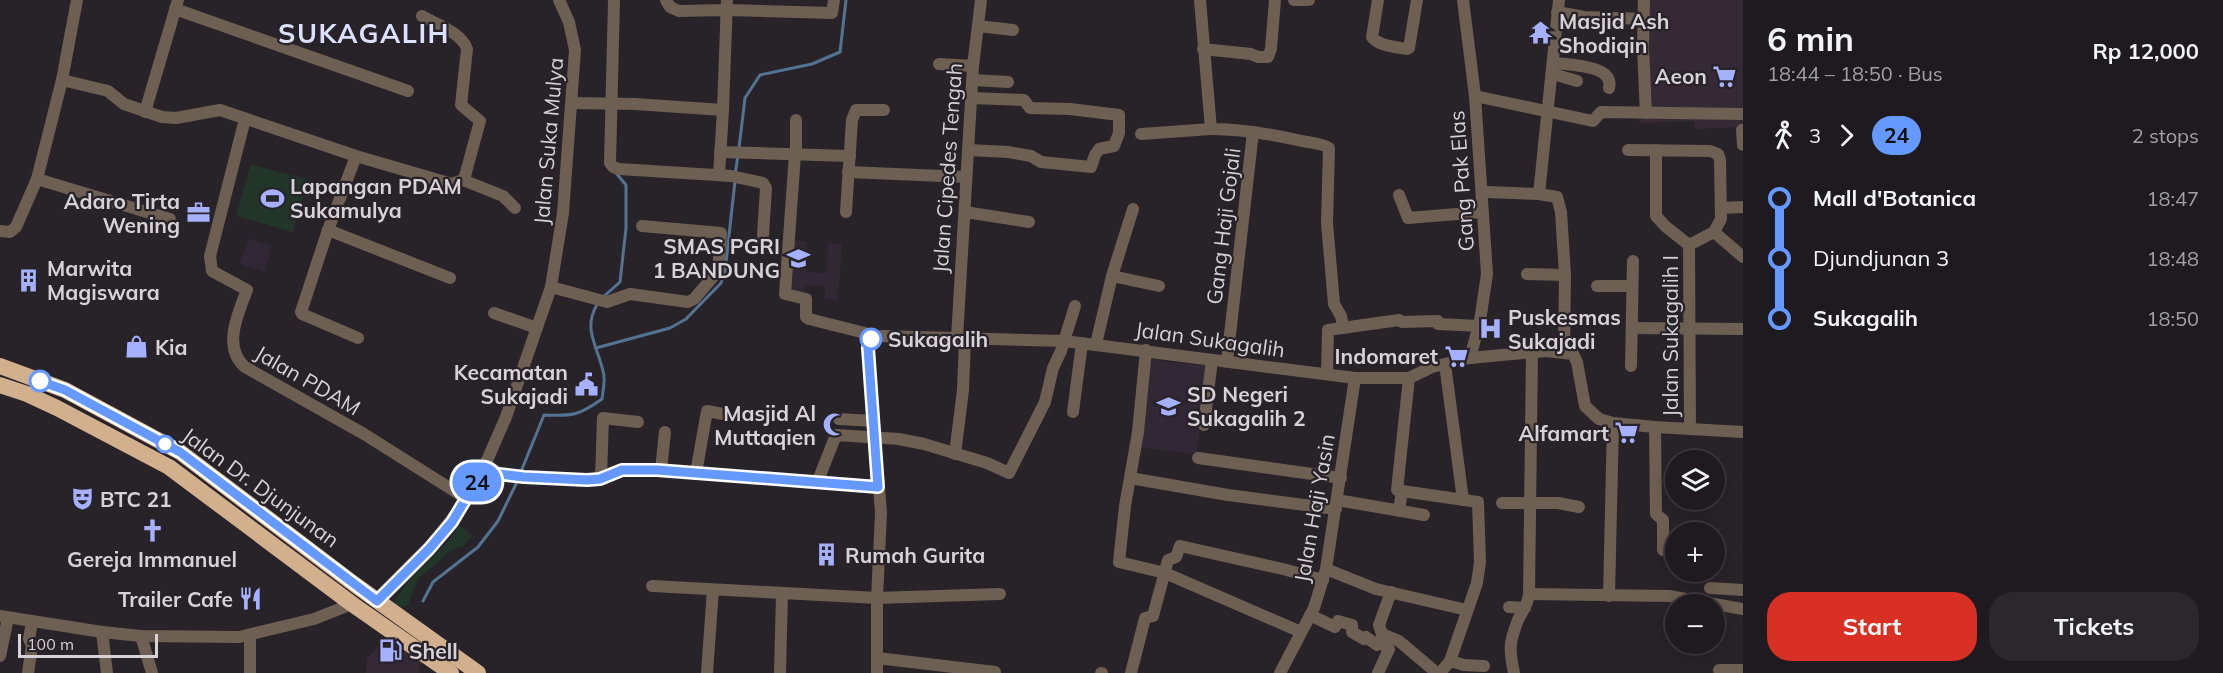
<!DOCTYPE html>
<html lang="en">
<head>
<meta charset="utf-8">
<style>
  :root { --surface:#1e1a1f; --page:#2b272c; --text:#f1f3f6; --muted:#a1a1a4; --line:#3c383d; --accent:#d93025 }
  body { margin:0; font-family:Mulish,sans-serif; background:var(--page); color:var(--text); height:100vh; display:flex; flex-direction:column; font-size:22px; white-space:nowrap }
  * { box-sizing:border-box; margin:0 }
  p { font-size:20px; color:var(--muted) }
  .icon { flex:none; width:33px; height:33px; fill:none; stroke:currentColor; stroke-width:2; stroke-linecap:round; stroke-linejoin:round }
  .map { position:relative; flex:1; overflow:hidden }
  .sheet { display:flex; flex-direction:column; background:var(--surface); width:480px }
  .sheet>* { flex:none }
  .badge { padding:0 12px; border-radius:20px; font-size:21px; line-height:39px }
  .fabs { position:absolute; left:1665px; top:450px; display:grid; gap:12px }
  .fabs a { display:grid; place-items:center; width:60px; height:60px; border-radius:50%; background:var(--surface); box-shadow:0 3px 15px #0003,0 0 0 2px var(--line); font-size:30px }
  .scale { position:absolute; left:18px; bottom:15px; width:140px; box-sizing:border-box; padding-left:6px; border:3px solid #d6d2d6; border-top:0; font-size:16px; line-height:21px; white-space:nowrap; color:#d6d2d6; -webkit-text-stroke:4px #282229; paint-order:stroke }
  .map>.badge { position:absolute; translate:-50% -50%; box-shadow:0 0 0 3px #fff }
  .legs { display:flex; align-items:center; gap:9px; height:66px; padding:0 24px; font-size:20px }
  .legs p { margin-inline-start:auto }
  .head { display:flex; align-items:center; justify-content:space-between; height:102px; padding:0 24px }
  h1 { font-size:33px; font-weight:700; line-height:45px }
  .action { display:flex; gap:12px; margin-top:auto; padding:12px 24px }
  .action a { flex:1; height:69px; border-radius:24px; background:var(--accent); color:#fff; font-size:24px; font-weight:700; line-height:69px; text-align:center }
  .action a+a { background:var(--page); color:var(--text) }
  ul { padding:0 24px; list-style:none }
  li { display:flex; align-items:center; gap:21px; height:60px; font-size:22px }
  li i { display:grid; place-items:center; width:9px; height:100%; margin:0 8px; background:currentColor }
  li i::after { content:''; width:15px; height:15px; margin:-8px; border:4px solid; border-radius:50%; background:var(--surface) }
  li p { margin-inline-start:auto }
  li:first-child i { background:linear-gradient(#0000 50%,currentColor 0) }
  li:last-child i { background:linear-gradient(currentColor 50%,#0000 0) }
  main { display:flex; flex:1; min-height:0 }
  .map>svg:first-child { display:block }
  .built { fill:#342935 }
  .education { fill:#322735 }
  .garden { fill:#213628 }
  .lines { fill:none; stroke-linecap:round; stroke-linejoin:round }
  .stream { stroke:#537392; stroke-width:3 }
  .minor { stroke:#6d5f51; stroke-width:12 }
  .highway { stroke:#d2b08e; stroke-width:16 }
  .line-1-casing { stroke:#fff; stroke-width:14 }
  .line-1 { stroke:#69f; stroke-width:9 }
  .stop-1-dot { fill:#fff; stroke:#69f; stroke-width:3 }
  .labels { text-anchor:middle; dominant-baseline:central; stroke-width:4.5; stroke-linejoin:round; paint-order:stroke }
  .poi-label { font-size:21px; font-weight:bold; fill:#d6d2d6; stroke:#282229; text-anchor:start }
  .street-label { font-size:21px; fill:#d6d2d6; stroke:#282229 }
  .stop-label { font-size:21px; font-weight:bold; fill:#d6d2d6; stroke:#282229; text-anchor:start }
  .district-label { font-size:27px; font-weight:bold; letter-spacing:1.5px; fill:#dbe1fe; stroke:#282229 }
</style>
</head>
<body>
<main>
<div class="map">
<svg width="1743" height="673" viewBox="0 0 1743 673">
  <rect width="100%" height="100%" fill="#282229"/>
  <g class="built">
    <path d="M1637,0H1743V127L1695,129L1694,121L1639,123Z"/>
    <path d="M388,638L425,660L419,667V673H366L367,658Z"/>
  </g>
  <g class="education">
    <path d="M248,238L272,246L264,272L240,264Z"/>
    <path d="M792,240L807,241L806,272L826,273L828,243L842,244L838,300L825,299V286L805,285L804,292L789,291Z"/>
    <path d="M1141,358L1206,366L1197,454L1132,447Z"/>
  </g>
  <g class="garden">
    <path d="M251,164L308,180L293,232L236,216Z"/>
    <path d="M458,525L473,536L463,546L453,549L417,580L408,605L397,608L394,601L411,578L448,542Z"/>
  </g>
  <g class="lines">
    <g class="stream">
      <path d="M739,148L745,98L760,75L812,64L840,52L846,0"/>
      <path d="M735,175L738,155"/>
      <path d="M602,298L620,282L626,228V185L616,173"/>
      <path d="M596,348L670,328L686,319L721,283L725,272L735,181"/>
      <path d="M520,474L544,415C573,416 578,416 602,399C603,390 606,379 603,371C597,345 582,328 598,303"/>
      <path d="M423,601L433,582L478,547L498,521L518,480"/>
    </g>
    <g class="minor">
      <path d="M614,0L610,163L613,167L619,169L731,176L763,183L766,188L763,235"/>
      <path d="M666,0L670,7L679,11L727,10L832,13L834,0"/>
      <path d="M1200,0L1211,129C1242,129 1271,134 1302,141C1311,143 1321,143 1329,148L1327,223L1334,304L1341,316L1343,326"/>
      <path d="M1294,0H1309"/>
      <path d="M1378,0L1372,37C1379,46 1395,47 1407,49L1409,48L1417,0"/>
      <path d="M1463,0L1475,96L1487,274L1480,321L1470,358"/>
      <path d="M1644,0L1643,48L1646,113"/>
      <path d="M175,9L408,91"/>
      <path d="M1557,12L1584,17L1644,19"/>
      <path d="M978,26L1013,30"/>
      <path d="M1203,49L1251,54L1258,57H1268L1271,49L1275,0"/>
      <path d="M1554,63C1569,65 1615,65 1609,88"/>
      <path d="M939,64L973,66"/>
      <path d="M1553,74L1577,81"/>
      <path d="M62,80L108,91L124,104L162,117L176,118L220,110L356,156L452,184L463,180L465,176L480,121L461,105L467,49C462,33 436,24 422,16"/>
      <path d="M973,80L1008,82"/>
      <path d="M1475,96L1593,121L1601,112L1743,114"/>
      <path d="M572,103L635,104L723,110L727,0"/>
      <path d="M145,112L178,0"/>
      <path d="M245,119L210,256L212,271L247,290C238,314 222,347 245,367L364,434L467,499"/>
      <path d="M1742,130L1743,145"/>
      <path d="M1141,134L1211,129"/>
      <path d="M968,150L1008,152L1031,156L1041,162L1091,167L1095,155L1099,149L1114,146L1119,133V115L1070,109L1030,108L1024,100L971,98"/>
      <path d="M1628,150L1710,151L1718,154L1720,160L1721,219L1714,232L1689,245"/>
      <path d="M1656,150V216L1665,226L1689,245L1690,429"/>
      <path d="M720,152L850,156"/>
      <path d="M795,154L785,294L806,299V317L809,319L865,333L872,339"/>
      <path d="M796,154V120"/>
      <path d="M356,156L328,230L301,312L302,314L358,338"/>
      <path d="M848,172L966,177"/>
      <path d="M719,175L723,110"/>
      <path d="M37,179L170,219"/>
      <path d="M463,180L503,196L515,208"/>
      <path d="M1486,192L1539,194L1559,0"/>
      <path d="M1539,194L1557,197L1561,212L1565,275L1564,352"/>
      <path d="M1399,195L1408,218L1482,212"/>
      <path d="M1722,208L1743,207"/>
      <path d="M846,212L852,120L856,110H884"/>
      <path d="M965,212L1029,222"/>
      <path d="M328,230L450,278"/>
      <path d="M0,231L10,232L16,227L37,179L62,80L77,0"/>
      <path d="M1714,232L1743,257"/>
      <path d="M1527,274L1565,275"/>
      <path d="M1112,276L1159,286"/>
      <path d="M1597,286H1632"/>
      <path d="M551,287L607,302L630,294L688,302L694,299L718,271L721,233L642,226"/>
      <path d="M494,313L537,328"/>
      <path d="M1632,328L1743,329"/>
      <path d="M957,338L973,66L981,0"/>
      <path d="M872,339L882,336L1064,341L1355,378H1409L1432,367L1470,358L1546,351L1573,354L1577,362L1585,406L1599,419L1613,423L1655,427L1743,432"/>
      <path d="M872,339L868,348L881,513L877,598V673"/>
      <path d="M1096,344L1112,276L1133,209"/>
      <path d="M1146,350L1138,432L1125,506L1119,562L1165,573L1301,632"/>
      <path d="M1227,361L1253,132"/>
      <path d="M1445,364L1463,500"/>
      <path d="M1631,366L1633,261"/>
      <path d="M1327,374L1328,330L1399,320L1402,322L1438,321V324L1479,326"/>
      <path d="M1073,412L1082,343"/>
      <path d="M839,419L874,421"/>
      <path d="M1204,425L1212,360"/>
      <path d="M1655,427L1656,514L1663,520V550"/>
      <path d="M955,454L963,390L965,339"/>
      <path d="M1198,458L1341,478"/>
      <path d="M661,470L665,432"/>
      <path d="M482,472L524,477L587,480L600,479L622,470H657L878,487"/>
      <path d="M696,473L707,411L723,414"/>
      <path d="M601,478L603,418L638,422"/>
      <path d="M1130,478L1228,495L1336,509"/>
      <path d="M817,483L836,435L899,439L924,444L987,463L1009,473L1045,402L1053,368L1061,351L1075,306"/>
      <path d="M1402,491L1478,502L1480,562L1477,583L1450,661L1440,673"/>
      <path d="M1337,500L1424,515"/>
      <path d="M1502,503H1558L1579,507"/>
      <path d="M1399,511L1402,491L1397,490L1409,378"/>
      <path d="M1326,569L1376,589L1467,610"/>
      <path d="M652,586L877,598L1000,594"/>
      <path d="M1710,588L1743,590"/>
      <path d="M1529,594L1669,596L1743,609"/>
      <path d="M1609,596L1613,423"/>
      <path d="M377,601L429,549L467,499L482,472L506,417L551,287L563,213L575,50L569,22L559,0"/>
      <path d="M1509,607L1525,608"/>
      <path d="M1310,615L1335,627L1338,621L1352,625V632L1364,639L1366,637L1377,645L1381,643"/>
      <path d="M0,616L102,632L141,636L239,637L314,619L352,604"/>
      <path d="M102,632L107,673"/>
      <path d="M1382,634L1399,641L1437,673"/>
      <path d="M141,636L152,673"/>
      <path d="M0,656L8,618"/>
      <path d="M877,658L995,672"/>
      <path d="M1450,661L1464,665L1484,666"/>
      <path d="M1719,670H1743"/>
      <path d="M28,673L32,646L29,639L32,622"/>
      <path d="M250,673V635"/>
      <path d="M707,673L713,590"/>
      <path d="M780,673L782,593"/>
      <path d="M1101,673H1102"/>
      <path d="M1131,673L1145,618L1153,616L1168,560L1176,557L1180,546L1283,569L1323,580"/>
      <path d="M1280,673L1314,608L1326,569L1355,378"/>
      <path d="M1378,673L1389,649L1381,643L1382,634L1379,625L1391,592"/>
      <path d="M1514,673C1509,649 1509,643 1518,620C1522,611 1528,605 1529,594L1532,352"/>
    </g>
    <g class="highway">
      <path d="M0,366L65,390L180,452L354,584L478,673"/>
      <path d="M0,385L27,394L57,408L169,467L352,604L451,673"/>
    </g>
  </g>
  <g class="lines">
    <defs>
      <path id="line-1" d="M40,381L65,390L180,452L377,601L429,549L452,522L482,472L524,477L587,480L600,479L622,470H657L878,487L868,348L871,339"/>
    </defs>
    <use href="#line-1" class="line-1-casing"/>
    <use href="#line-1" class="line-1"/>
  </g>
  <defs>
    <symbol id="temple-bare" viewBox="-9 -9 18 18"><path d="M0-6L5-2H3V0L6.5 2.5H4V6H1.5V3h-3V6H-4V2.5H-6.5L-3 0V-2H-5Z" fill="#a5b1fc" stroke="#282229" stroke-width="2.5" paint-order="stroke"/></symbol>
    <symbol id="supermarket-bare" viewBox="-9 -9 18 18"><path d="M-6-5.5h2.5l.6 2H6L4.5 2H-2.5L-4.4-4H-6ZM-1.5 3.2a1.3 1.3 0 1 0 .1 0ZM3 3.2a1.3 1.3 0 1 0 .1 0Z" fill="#a5b1fc" stroke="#282229" stroke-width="2.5" paint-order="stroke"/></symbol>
    <symbol id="stadium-bare" viewBox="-9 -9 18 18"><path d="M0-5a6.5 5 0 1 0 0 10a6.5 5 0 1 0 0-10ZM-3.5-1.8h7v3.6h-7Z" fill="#a5b1fc" stroke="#282229" stroke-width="2.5" paint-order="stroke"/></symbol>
    <symbol id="office-bare" viewBox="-9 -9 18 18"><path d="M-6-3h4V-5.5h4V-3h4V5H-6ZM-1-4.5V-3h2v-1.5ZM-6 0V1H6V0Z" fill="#a5b1fc" stroke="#282229" stroke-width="2.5" paint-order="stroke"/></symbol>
    <symbol id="school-bare" viewBox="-9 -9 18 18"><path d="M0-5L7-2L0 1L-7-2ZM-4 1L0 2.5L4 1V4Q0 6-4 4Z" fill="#a5b1fc" stroke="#282229" stroke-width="2.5" paint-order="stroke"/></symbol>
    <symbol id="building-bare" viewBox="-9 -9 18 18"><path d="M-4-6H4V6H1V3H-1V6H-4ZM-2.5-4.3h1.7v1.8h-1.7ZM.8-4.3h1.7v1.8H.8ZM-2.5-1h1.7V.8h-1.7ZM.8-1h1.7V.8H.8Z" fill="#a5b1fc" stroke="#282229" stroke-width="2.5" paint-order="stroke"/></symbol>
    <symbol id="hospital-bare" viewBox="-9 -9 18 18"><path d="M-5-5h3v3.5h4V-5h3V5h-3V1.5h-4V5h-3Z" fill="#a5b1fc" stroke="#282229" stroke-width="2.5" paint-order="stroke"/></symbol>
    <symbol id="shop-bare" viewBox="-9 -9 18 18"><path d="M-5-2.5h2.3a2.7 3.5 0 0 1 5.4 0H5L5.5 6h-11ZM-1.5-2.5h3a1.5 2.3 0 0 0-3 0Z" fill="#a5b1fc" stroke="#282229" stroke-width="2.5" paint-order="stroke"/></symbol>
    <symbol id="civic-bare" viewBox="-9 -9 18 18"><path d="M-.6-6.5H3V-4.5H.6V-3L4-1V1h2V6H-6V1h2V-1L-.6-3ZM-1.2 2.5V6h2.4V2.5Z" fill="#a5b1fc" stroke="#282229" stroke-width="2.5" paint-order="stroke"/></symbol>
    <symbol id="mosque-bare" viewBox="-9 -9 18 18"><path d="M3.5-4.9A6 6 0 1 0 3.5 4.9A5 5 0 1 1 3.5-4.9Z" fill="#a5b1fc" stroke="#282229" stroke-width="2.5" paint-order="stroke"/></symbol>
    <symbol id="theatre-bare" viewBox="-9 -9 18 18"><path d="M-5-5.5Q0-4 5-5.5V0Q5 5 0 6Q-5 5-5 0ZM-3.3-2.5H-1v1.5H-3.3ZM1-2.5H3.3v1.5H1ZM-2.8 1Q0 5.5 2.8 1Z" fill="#a5b1fc" stroke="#282229" stroke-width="2.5" paint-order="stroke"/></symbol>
    <symbol id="church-bare" viewBox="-9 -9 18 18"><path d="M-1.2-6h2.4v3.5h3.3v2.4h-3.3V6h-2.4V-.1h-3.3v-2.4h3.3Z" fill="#a5b1fc" stroke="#282229" stroke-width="2.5" paint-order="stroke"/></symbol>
    <symbol id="restaurant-bare" viewBox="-9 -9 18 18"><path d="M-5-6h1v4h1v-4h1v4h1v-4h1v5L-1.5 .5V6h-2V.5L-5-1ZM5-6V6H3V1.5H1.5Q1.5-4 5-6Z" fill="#a5b1fc" stroke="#282229" stroke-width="2.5" paint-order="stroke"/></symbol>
    <symbol id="fuel-bare" viewBox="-9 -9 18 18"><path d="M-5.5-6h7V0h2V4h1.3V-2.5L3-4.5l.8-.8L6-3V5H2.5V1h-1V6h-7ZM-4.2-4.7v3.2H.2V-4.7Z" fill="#a5b1fc" stroke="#282229" stroke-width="2.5" paint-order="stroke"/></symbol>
  </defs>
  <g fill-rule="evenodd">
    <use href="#temple-bare" x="1524" y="16" width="33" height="33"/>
    <use href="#supermarket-bare" x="1708" y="60" width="33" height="33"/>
    <use href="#stadium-bare" x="256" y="182" width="33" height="33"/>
    <use href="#office-bare" x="182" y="196" width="33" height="33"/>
    <use href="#school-bare" x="782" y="242" width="33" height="33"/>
    <use href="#building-bare" x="12" y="264" width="33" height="33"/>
    <use href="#hospital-bare" x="1474" y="312" width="33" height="33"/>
    <use href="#shop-bare" x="120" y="330" width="33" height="33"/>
    <use href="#supermarket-bare" x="1440" y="340" width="33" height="33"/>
    <use href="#civic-bare" x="570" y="368" width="33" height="33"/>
    <use href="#school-bare" x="1152" y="390" width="33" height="33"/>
    <use href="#mosque-bare" x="818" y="408" width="33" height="33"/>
    <use href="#supermarket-bare" x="1610" y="416" width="33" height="33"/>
    <use href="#theatre-bare" x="66" y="482" width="33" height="33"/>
    <use href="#church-bare" x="136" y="514" width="33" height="33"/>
    <use href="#building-bare" x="810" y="538" width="33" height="33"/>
    <use href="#restaurant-bare" x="234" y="582" width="33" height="33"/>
    <use href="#fuel-bare" x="374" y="634" width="33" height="33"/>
  </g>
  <g class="stop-1-dot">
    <circle cx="871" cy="339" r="10"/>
    <circle cx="40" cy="381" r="10"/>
    <circle cx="165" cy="444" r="8"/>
  </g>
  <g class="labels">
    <g class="poi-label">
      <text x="1559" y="21">Masjid Ash<tspan x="1559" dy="24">Shodiqin</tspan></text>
      <text x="1707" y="76" text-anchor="end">Aeon</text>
      <text x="290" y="186">Lapangan PDAM<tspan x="290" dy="24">Sukamulya</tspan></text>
      <text x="180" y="201" text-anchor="end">Adaro Tirta<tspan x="180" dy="24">Wening</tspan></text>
      <text x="780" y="246" text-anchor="end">SMAS PGRI<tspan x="780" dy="24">1 BANDUNG</tspan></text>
      <text x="47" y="268">Marwita<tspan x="47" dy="24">Magiswara</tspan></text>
      <text x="1508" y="317">Puskesmas<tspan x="1508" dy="24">Sukajadi</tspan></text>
      <text x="155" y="347">Kia</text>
      <text x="1438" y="356" text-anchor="end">Indomaret</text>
      <text x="568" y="372" text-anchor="end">Kecamatan<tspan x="568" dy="24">Sukajadi</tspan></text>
      <text x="1187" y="394">SD Negeri<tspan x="1187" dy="24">Sukagalih 2</tspan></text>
      <text x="816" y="413" text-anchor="end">Masjid Al<tspan x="816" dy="24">Muttaqien</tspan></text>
      <text x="1609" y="433" text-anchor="end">Alfamart</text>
      <text x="100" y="499">BTC 21</text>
      <text x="845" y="555">Rumah Gurita</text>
      <text x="152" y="559" text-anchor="middle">Gereja Immanuel</text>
      <text x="233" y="599" text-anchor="end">Trailer Cafe</text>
      <text x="409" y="651">Shell</text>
    </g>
    <g class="street-label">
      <text transform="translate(548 141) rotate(-85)">Jalan Suka Mulya</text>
      <text transform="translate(947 168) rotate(-86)">Jalan Cipedes Tengah</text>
      <text transform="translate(1461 181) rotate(-94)">Gang Pak Elas</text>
      <text transform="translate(1223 226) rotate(-83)">Gang Haji Gojali</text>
      <text transform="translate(1670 336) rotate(-90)">Jalan Sukagalih I</text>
      <text transform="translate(1210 339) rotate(8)">Jalan Sukagalih</text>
      <text transform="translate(308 380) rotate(30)">Jalan PDAM</text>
      <text transform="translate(261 487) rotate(36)">Jalan Dr. Djunjunan</text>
      <text transform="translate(1314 508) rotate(-80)">Jalan Haji Yasin</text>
    </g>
    <g class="stop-label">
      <text x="888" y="339">Sukagalih</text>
    </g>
    <g class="district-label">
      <text x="364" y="33">SUKAGALIH</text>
    </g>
  </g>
</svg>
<div class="fabs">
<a><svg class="icon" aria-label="layers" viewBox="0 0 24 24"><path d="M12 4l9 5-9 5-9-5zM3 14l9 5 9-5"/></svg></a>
<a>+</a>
<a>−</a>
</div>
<div class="scale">100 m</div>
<b class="badge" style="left:477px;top:482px;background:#69f;color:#111">24</b>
</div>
<section class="sheet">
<div class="head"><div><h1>6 min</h1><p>18:44 – 18:50 · Bus</p></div><b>Rp 12,000</b></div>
<div class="legs"><svg class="icon" aria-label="walk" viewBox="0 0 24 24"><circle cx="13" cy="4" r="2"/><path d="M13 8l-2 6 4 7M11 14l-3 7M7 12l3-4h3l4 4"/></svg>3<svg class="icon" aria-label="forward" viewBox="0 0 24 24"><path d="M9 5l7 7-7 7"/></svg><b class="badge" style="background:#69f;color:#111">24</b><p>2 stops</p></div>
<ul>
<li><i style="color:#69f"></i><b>Mall d'Botanica</b><p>18:47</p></li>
<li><i style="color:#69f"></i><span>Djundjunan 3</span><p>18:48</p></li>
<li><i style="color:#69f"></i><b>Sukagalih</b><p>18:50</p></li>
</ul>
<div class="action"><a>Start</a><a>Tickets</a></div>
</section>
</main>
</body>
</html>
